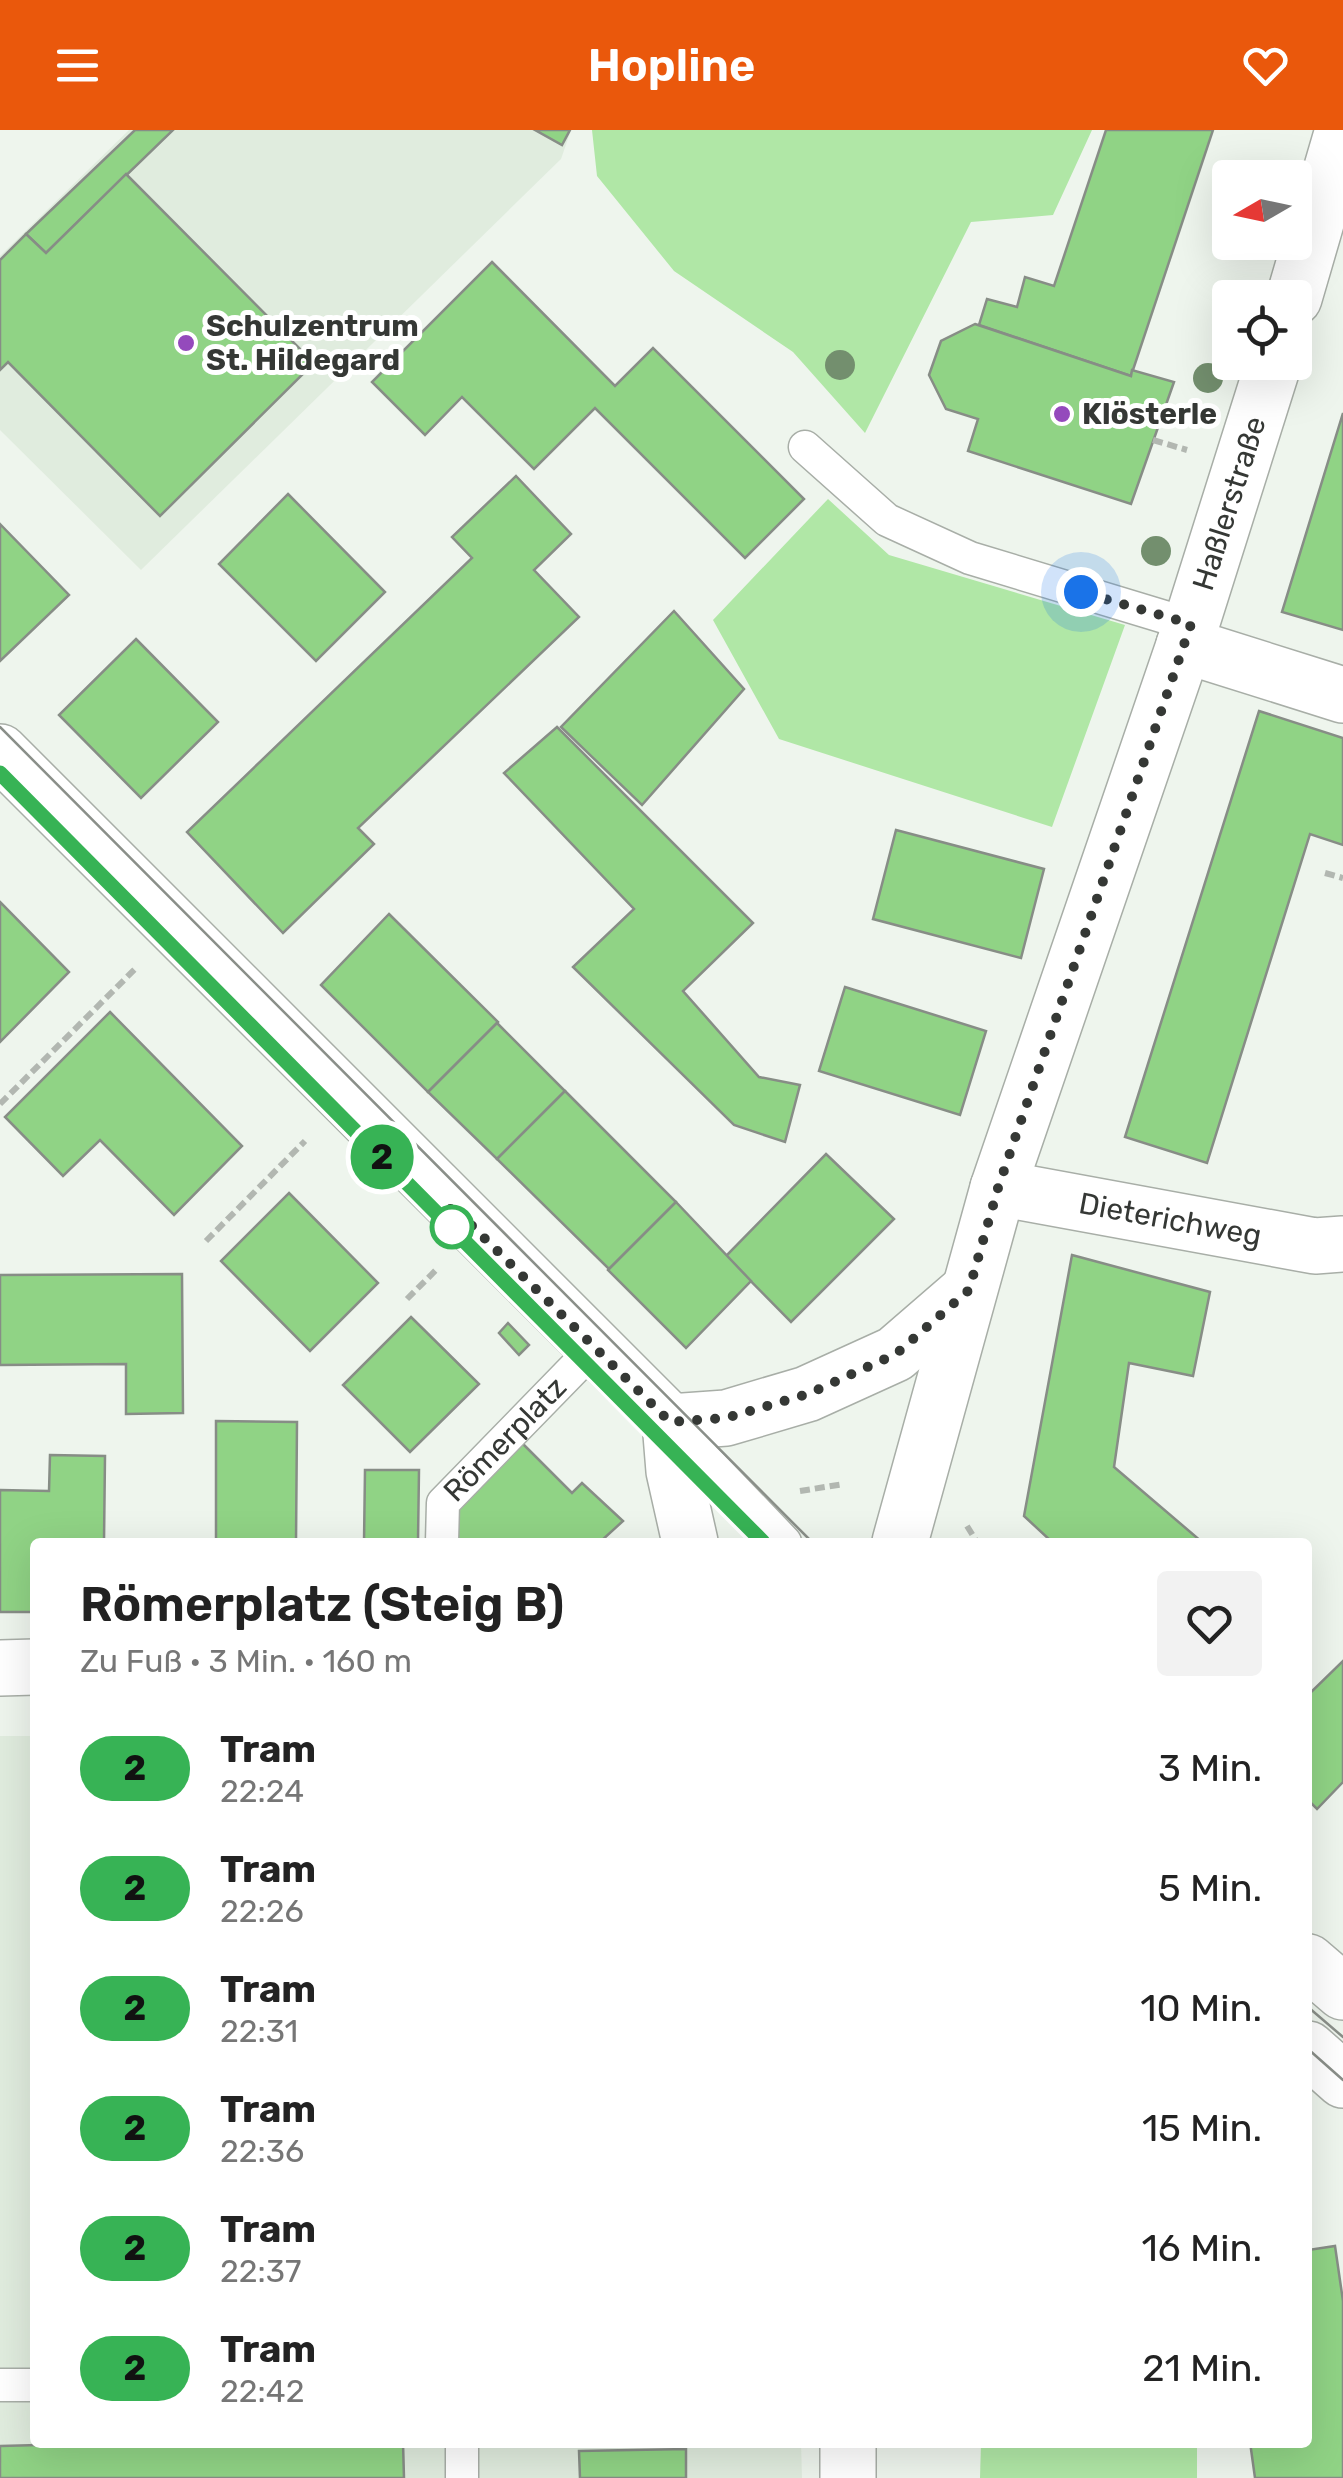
<!DOCTYPE html>
<html lang="de">
<head>
<meta charset="utf-8">
<style>
  :root { --surface:#fff; --page:#f2f2f2; --text:#222; --muted:#767676; --accent:#ea580c }
  body { margin:0; font-family:Rubik,sans-serif; background:var(--page); color:var(--text); height:100vh; display:flex; flex-direction:column; font-size:38px; white-space:nowrap }
  * { box-sizing:border-box; margin:0 }
  p { font-size:32px; color:var(--muted) }
  .icon { flex:none; width:55px; height:55px; fill:none; stroke:currentColor; stroke-width:2; stroke-linecap:round; stroke-linejoin:round }
  .map { position:relative; flex:1; overflow:hidden }
  .side { position:absolute; left:30px; top:1408px; width:1282px; height:910px; display:flex; flex-direction:column; background:var(--surface); border-radius:10px; box-shadow:0 10px 40px #0002 }
  .side>* { flex:none }
  .badge { padding:0 20px; border-radius:32px; font-size:35px; line-height:65px }
  .needle { width:65px; rotate:261deg }
  .tools { position:absolute; left:1212px; top:30px; display:grid; gap:20px }
  .tools a { display:grid; place-items:center; width:100px; height:100px; border-radius:10px; background:var(--surface); box-shadow:0 10px 40px #0002; font-size:50px }
  .you { position:absolute; width:50px; height:50px; margin:-25px; border:8px solid #fff; border-radius:50%; background:#1a73e8; box-shadow:0 0 0 15px #1a73e833 }
  .map>.badge { position:absolute; translate:-50% -50%; box-shadow:0 0 0 5px #fff }
  .round { display:grid; place-items:center; flex:none; width:105px; height:105px; border-radius:10px; background:var(--page) }
  .head { display:flex; align-items:center; justify-content:space-between; height:170px; padding:0 50px }
  h1 { font-size:48px; font-weight:600; line-height:75px }
  ul { padding:0; list-style:none }
  li { display:flex; align-items:center; gap:30px; height:120px; padding:0 50px }
  li div { flex:1 }
  li b { display:block; font-size:38px }
  li em { font-style:normal }
  li .badge { min-width:110px; font-weight:700; text-align:center }
  header { display:flex; justify-content:space-between; align-items:center; height:130px; padding:0 50px; background:var(--accent); color:#fff; font-size:45px; font-weight:600 }
  .map>svg:first-child { display:block }
  .built { fill:#e0ecde }
  .green { fill:#b0e7a6 }
  .building { fill:#90d385; stroke:#878d86; stroke-width:2.5 }
  .lines { fill:none; stroke-linecap:round; stroke-linejoin:round }
  .service-casing { stroke:#a8aea7; stroke-width:35 }
  .minor-casing { stroke:#a8aea7; stroke-width:58 }
  .tertiary-casing { stroke:#a8aea7; stroke-width:58 }
  .path { stroke:#b2b7b1; stroke-width:6; stroke-dasharray:10 5; stroke-linecap:butt }
  .service { stroke:#fff; stroke-width:32 }
  .minor { stroke:#fff; stroke-width:55 }
  .tertiary { stroke:#fff; stroke-width:55 }
  .tram { stroke:#8a8f89; stroke-width:2.5 }
  .tree { fill:#738f6e }
  .line-casing { stroke:#fff; stroke-width:22 }
  .line { stroke:#37b355; stroke-width:15 }
  .walk { stroke:#353835; stroke-width:10; stroke-dasharray:0 18 }
  .poi-dot { fill:#944abc; stroke:#fff; stroke-width:4 }
  .stop-dot { fill:#fff; stroke:#37b355; stroke-width:5 }
  .labels { text-anchor:middle; dominant-baseline:central; stroke-width:10; stroke-linejoin:round; paint-order:stroke }
  .poi-label { font-size:30px; font-weight:bold; fill:#353835; stroke:#fff; text-anchor:start }
  .street-label { font-size:30px; fill:#353835; stroke:#fff }
</style>
</head>
<body>
<header><svg class="icon" aria-label="menu" viewBox="0 0 24 24"><path d="M4 6h16M4 12h16M4 18h16"/></svg>Hopline<svg class="icon" aria-label="heart" viewBox="0 0 24 24"><path d="M12 20l-8-8c-3-5 5-10 8-4 3-6 11-1 8 4z"/></svg></header>
<div class="map">
<svg width="1343" height="2348" viewBox="0 0 1343 2348">
  <rect width="100%" height="100%" fill="#eef5ed"/>
  <g class="built">
    <path d="M129,0H571L561,29L141,440L0,300V126Z"/>
    <path d="M0,1606H35V2312H801L802,2348H0Z"/>
  </g>
  <g class="green">
    <path d="M592,0H1092L1053,85L971,92L865,303L793,222L674,141L597,46Z"/>
    <path d="M828,369L889,425L1125,495L1052,697L779,609L713,490Z"/>
    <path d="M981,2313H1197V2348H980Z"/>
  </g>
  <g class="building">
    <path d="M135,0H173L46,123L26,104Z"/>
    <path d="M535,0H570L562,15Z"/>
    <path d="M1106,0H1213L1131,246L979,195L987,169L1017,177L1025,147L1054,156Z"/>
    <path d="M126,44L314,233L160,386L8,232L0,240V130L26,104L46,123Z"/>
    <path d="M492,132L615,256L653,218L804,369L745,428L595,278L534,339L462,267L425,305L372,252Z"/>
    <path d="M975,194L1131,246L1132,240L1174,252L1131,374L968,321L978,289L946,279L929,245L941,211Z"/>
    <path d="M1343,283V500L1282,482Z"/>
    <path d="M516,346L571,404L534,440L579,487L358,698L374,714L283,803L187,702L472,428L452,407Z"/>
    <path d="M288,364L385,462L316,531L219,434Z"/>
    <path d="M0,394L69,465L0,531Z"/>
    <path d="M674,481L744,559L642,675L561,597Z"/>
    <path d="M136,509L218,592L141,668L59,585Z"/>
    <path d="M1259,581L1343,608V715L1310,704L1207,1033L1125,1007Z"/>
    <path d="M557,597L753,793L683,861L759,947L800,955L785,1012L734,995L573,837L634,779L504,643Z"/>
    <path d="M896,700L1044,739L1021,828L873,789Z"/>
    <path d="M0,772L69,842L0,912Z"/>
    <path d="M389,784L498,892L428,962L321,855Z"/>
    <path d="M845,857L986,901L960,985L819,941Z"/>
    <path d="M110,882L242,1016L174,1085L100,1010L63,1046L5,987Z"/>
    <path d="M497,893L565,961L497,1029L428,962Z"/>
    <path d="M565,961L676,1072L609,1139L497,1029Z"/>
    <path d="M826,1024L894,1089L791,1192L726,1126Z"/>
    <path d="M289,1063L378,1153L310,1221L221,1131Z"/>
    <path d="M676,1072L751,1151L686,1218L608,1140Z"/>
    <path d="M1072,1125L1210,1162L1193,1246L1129,1233L1114,1337L1202,1412H1052L1024,1386Z"/>
    <path d="M182,1144L183,1283L126,1284V1234L0,1235V1145Z"/>
    <path d="M411,1187L479,1254L410,1322L343,1255Z"/>
    <path d="M508,1193L529,1215L519,1225L499,1203Z"/>
    <path d="M216,1291L297,1292L296,1412H216Z"/>
    <path d="M518,1309L572,1363L582,1353L623,1391L600,1412H453V1374Z"/>
    <path d="M50,1325L105,1326L104,1412H35V1482H0V1360L49,1361Z"/>
    <path d="M365,1340H419L418,1412H364Z"/>
    <path d="M1343,1531V1652L1317,1679L1308,1670V1565Z"/>
    <path d="M1335,2116L1343,2171V2348H1255L1250,2312H1308V2120Z"/>
    <path d="M157,2312H403L404,2348H0V2316Z"/>
    <path d="M686,2319V2348H580L579,2321Z"/>
  </g>
  <g class="lines">
    <defs>
      <g id="service">
        <path d="M805,317L887,390L970,428L1191,495"/>
        <path d="M671,1293L785,1412"/>
        <path id="s1" d="M442,1412L443,1373L594,1218"/>
        <path d="M0,2255H35"/>
        <path d="M462,2312V2348"/>
      </g>
      <g id="minor">
        <path d="M1184,515L1343,565"/>
        <path d="M0,622L670,1292"/>
        <path id="s2" d="M998,1058L1315,1116L1343,1114"/>
        <path d="M670,1292L726,1288L807,1264L895,1224L969,1160"/>
        <path d="M670,1292L674,1341L690,1412"/>
        <path d="M848,2348V2312"/>
      </g>
      <g id="tertiary">
        <path d="M1294,168L1343,0"/>
        <path id="s3" d="M900,1412L998,1058L1191,495L1274,232"/>
        <path d="M0,1538L35,1537"/>
        <path d="M1308,1832L1343,1862"/>
        <path d="M1308,1919L1343,1950"/>
      </g>
    </defs>
    <use href="#service" class="service-casing"/>
    <use href="#minor" class="minor-casing"/>
    <use href="#tertiary" class="tertiary-casing"/>
    <g class="path">
      <path d="M1153,310L1187,320"/>
      <path d="M1325,743L1343,748"/>
      <path d="M0,974L137,837"/>
      <path d="M206,1111L305,1011"/>
      <path d="M407,1169L436,1140"/>
      <path d="M800,1361L844,1354"/>
      <path d="M967,1396L977,1412"/>
    </g>
    <use href="#service" class="service"/>
    <use href="#minor" class="minor"/>
    <use href="#tertiary" class="tertiary"/>
    <g class="tram">
      <path d="M0,597L812,1412"/>
      <path d="M0,643L764,1412"/>
      <path d="M1308,1877L1343,1907"/>
      <path d="M1308,1919L1343,1950"/>
    </g>
  </g>
  <g class="tree">
    <circle cx="840" cy="235" r="15"/>
    <circle cx="1208" cy="248" r="15"/>
    <circle cx="1156" cy="421" r="15"/>
  </g>
  <g class="lines">
    <defs>
      <path id="line" d="M0,643L763,1412"/>
    </defs>
    <use href="#line" class="line-casing"/>
    <use href="#line" class="line"/>
    <path class="walk" d="M452,1097L450,1074L670,1292L726,1288L808,1264L896,1224L969,1160L998,1058L1191,494L1081,462"/>
  </g>
  <g class="poi-dot">
    <circle cx="186" cy="213" r="10"/>
    <circle cx="1062" cy="284" r="10"/>
  </g>
  <circle class="stop-dot" cx="452" cy="1097" r="20"/>
  <g class="labels">
    <g class="poi-label">
      <text x="206" y="196">Schulzentrum<tspan x="206" dy="34">St. Hildegard</tspan></text>
      <text x="1082" y="284">Klösterle</text>
    </g>
    <g class="street-label">
      <text stroke="none"><textPath href="#s3" startOffset="1090">Haßlerstraße</textPath></text>
      <text stroke="none"><textPath href="#s2" startOffset="175">Dieterichweg</textPath></text>
      <text stroke="none"><textPath href="#s1" startOffset="128">Römerplatz</textPath></text>
    </g>
  </g>
</svg>
<div class="tools">
<a><svg class="needle" viewBox="-14 -14 28 28"><path d="M0-13l5 13h-10z" fill="#e53935"/><path d="M0 13l5-13h-10z" fill="#767676"/></svg></a>
<a><svg class="icon" aria-label="locate" viewBox="0 0 24 24"><circle cx="12" cy="12" r="6"/><path d="M12 2v4M12 18v4M2 12h4M18 12h4"/></svg></a>
</div>
<div class="you" style="left:1081px;top:462px"></div>
<b class="badge" style="left:382px;top:1027px;background:#37b355;color:#111">2</b>
<section class="side">
<div class="head"><div><h1>Römerplatz (Steig B)</h1><p>Zu Fuß · 3 Min. · 160 m</p></div><a class="round"><svg class="icon" aria-label="heart" viewBox="0 0 24 24"><path d="M12 20l-8-8c-3-5 5-10 8-4 3-6 11-1 8 4z"/></svg></a></div>
<ul>
<li><span class="badge" style="background:#37b355;color:#111">2</span><div><b>Tram</b><p>22:24</p></div><em>3 Min.</em></li>
<li><span class="badge" style="background:#37b355;color:#111">2</span><div><b>Tram</b><p>22:26</p></div><em>5 Min.</em></li>
<li><span class="badge" style="background:#37b355;color:#111">2</span><div><b>Tram</b><p>22:31</p></div><em>10 Min.</em></li>
<li><span class="badge" style="background:#37b355;color:#111">2</span><div><b>Tram</b><p>22:36</p></div><em>15 Min.</em></li>
<li><span class="badge" style="background:#37b355;color:#111">2</span><div><b>Tram</b><p>22:37</p></div><em>16 Min.</em></li>
<li><span class="badge" style="background:#37b355;color:#111">2</span><div><b>Tram</b><p>22:42</p></div><em>21 Min.</em></li>
</ul>
</section>
</div>
</body>
</html>
